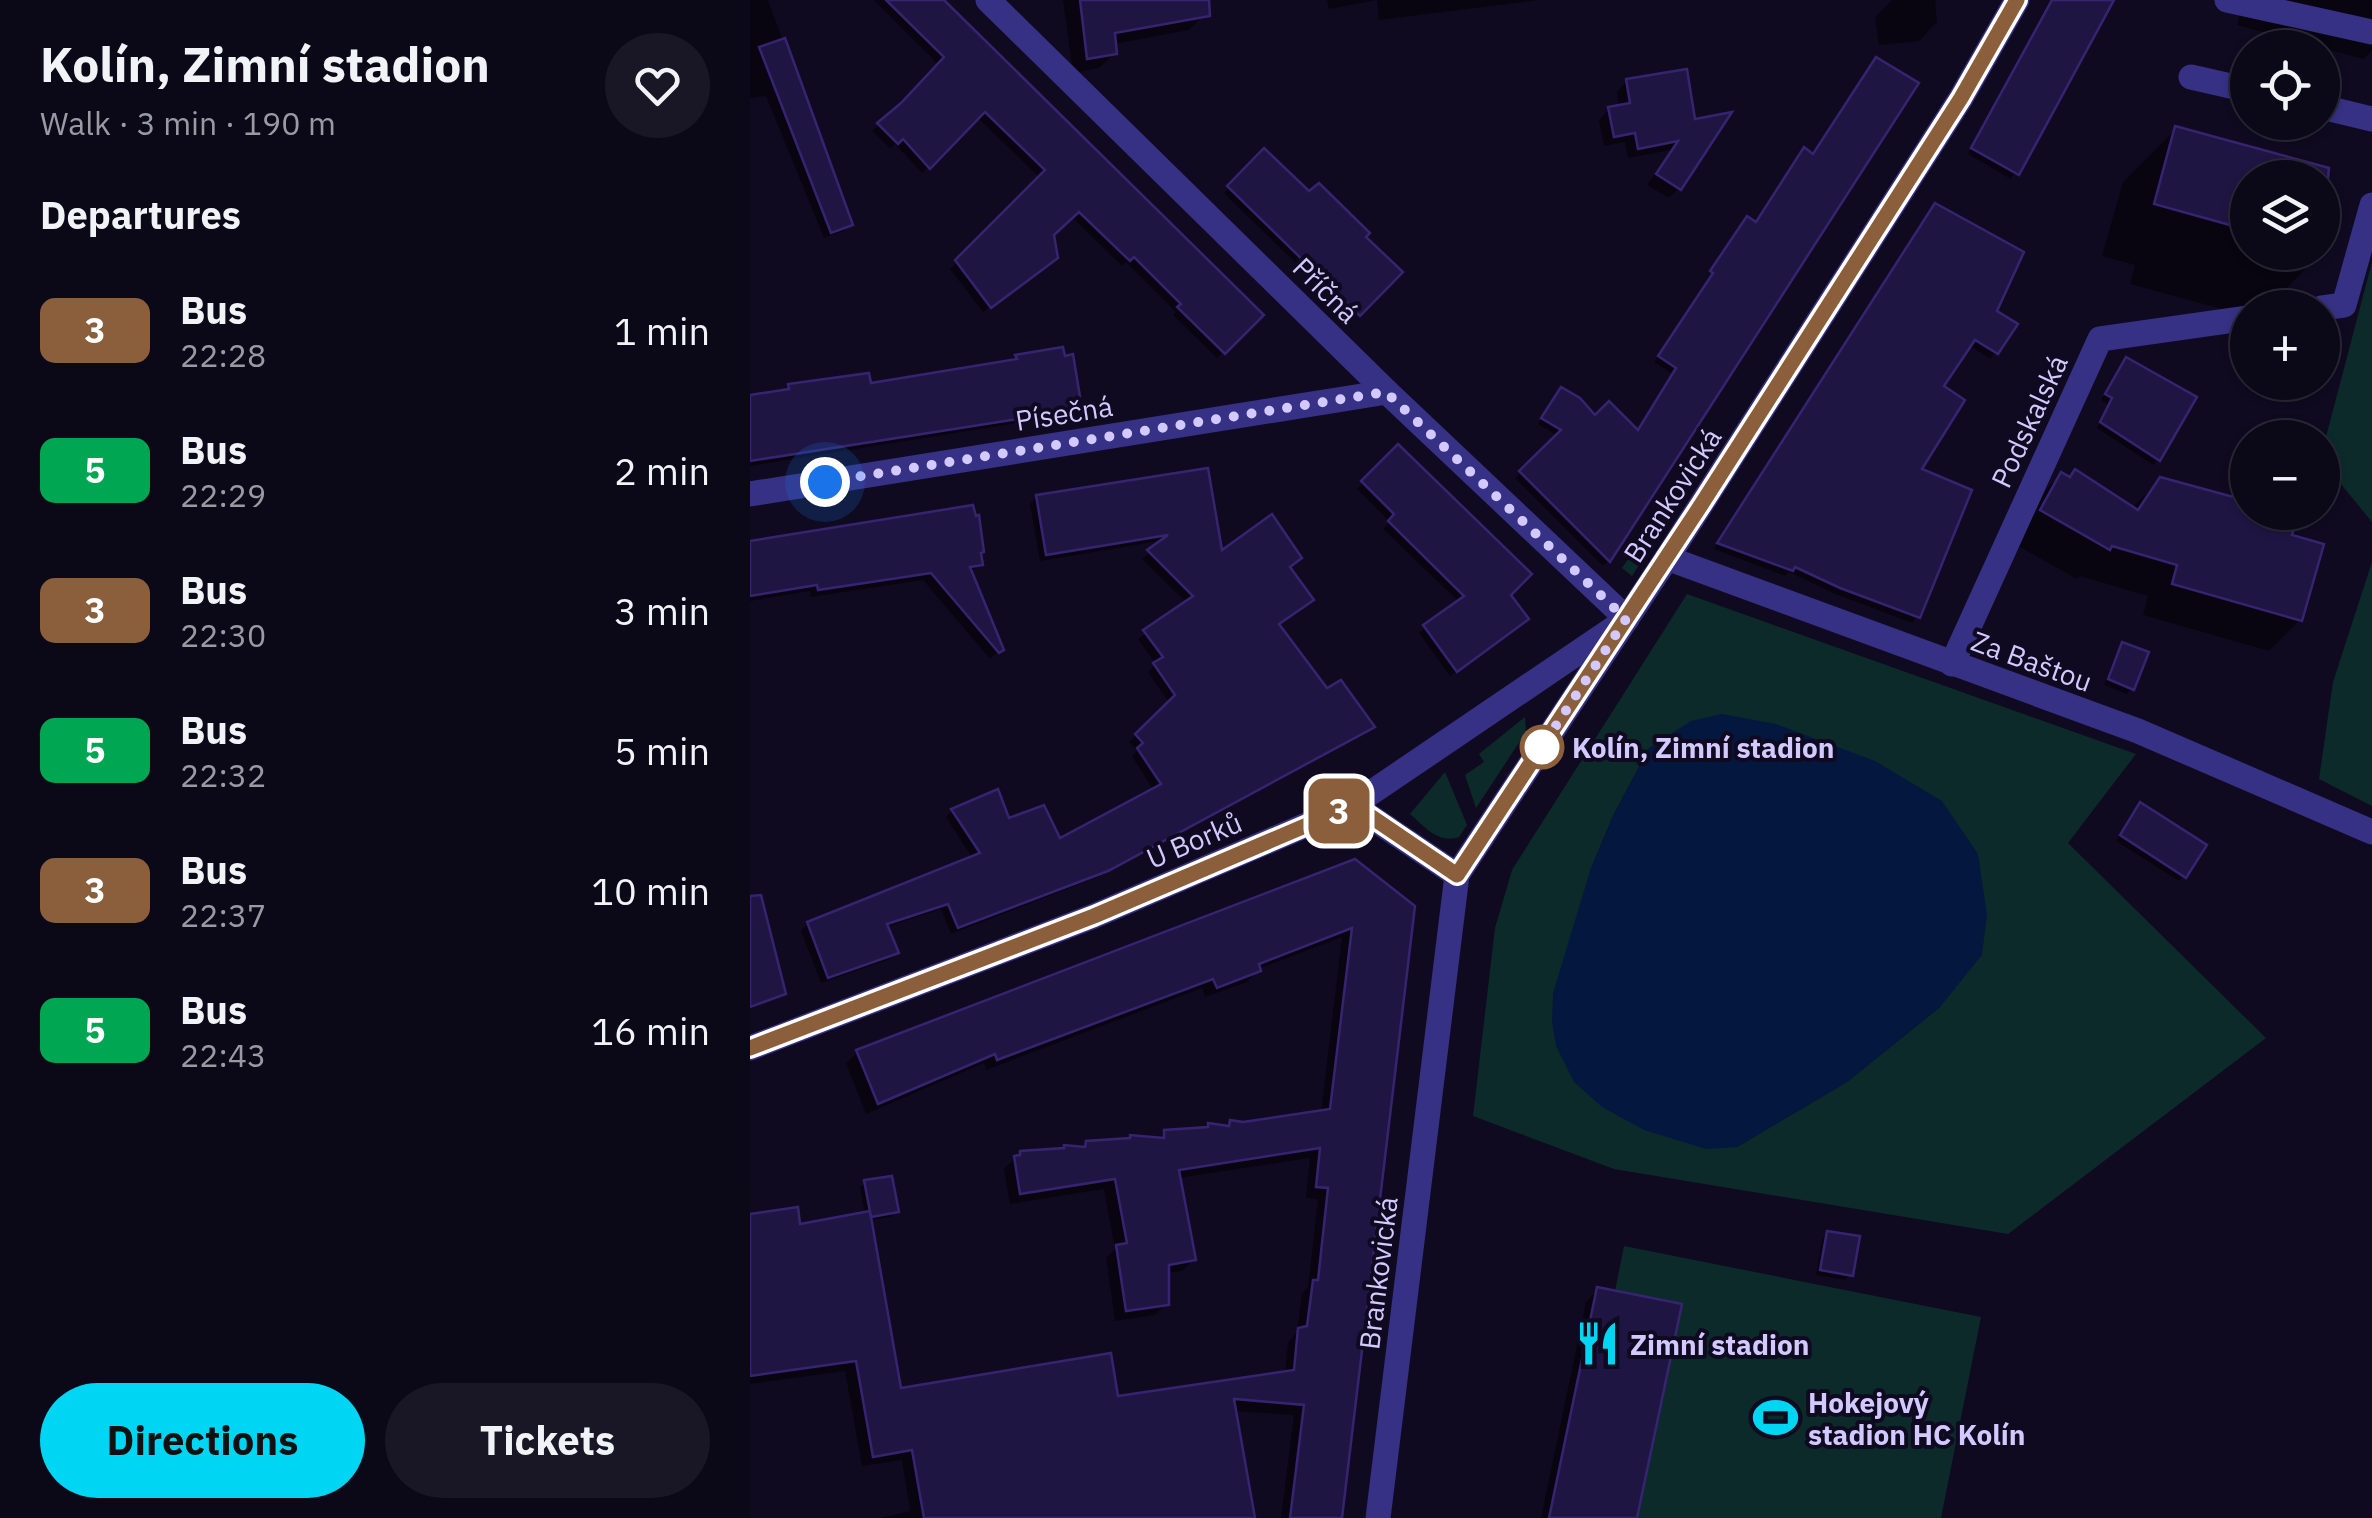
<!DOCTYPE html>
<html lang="en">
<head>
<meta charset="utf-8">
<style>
  :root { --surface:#0b0818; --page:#191625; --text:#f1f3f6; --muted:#9a9aa2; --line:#2b2937; --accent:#00d5f4 }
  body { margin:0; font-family:"IBM Plex Sans",sans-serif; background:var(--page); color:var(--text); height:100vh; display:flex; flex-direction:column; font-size:38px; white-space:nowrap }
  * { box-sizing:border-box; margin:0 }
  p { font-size:32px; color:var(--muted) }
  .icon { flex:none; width:55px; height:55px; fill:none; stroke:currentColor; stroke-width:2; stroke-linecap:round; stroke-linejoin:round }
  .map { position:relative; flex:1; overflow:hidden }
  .panel { display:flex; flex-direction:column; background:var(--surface); width:750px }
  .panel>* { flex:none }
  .badge { padding:0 20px; border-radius:15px; font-size:35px; line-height:65px }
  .tools { position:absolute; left:1480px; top:30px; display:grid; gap:20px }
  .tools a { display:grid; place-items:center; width:110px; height:110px; border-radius:50%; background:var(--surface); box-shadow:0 2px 8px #0004,0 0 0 2px var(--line); font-size:50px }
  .you { position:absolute; width:50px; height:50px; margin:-25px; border:8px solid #fff; border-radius:50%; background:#1a73e8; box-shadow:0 0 0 15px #1a73e833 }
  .map>.badge { position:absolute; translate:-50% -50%; box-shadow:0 0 0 5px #fff }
  h2 { padding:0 40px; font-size:38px; line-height:90px }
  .round { display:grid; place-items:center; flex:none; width:105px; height:105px; border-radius:52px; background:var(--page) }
  .summary { display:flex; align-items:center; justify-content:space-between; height:170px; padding:0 40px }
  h1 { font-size:48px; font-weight:700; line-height:75px }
  .button { display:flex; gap:20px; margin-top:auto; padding:20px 40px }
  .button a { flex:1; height:115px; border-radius:60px; background:var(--accent); color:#111; font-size:40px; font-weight:700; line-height:115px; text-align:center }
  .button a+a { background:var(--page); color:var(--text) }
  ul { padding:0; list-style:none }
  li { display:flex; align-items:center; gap:30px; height:140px; padding:0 40px }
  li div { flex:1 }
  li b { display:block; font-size:38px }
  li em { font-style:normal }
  li .badge { min-width:110px; font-weight:700; text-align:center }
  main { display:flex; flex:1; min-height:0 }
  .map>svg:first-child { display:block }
  .green { fill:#0d2a2a; fill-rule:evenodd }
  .water { fill:#04183f }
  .shadow { fill:#0007 }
  .building { fill:#1f1543; stroke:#362471; stroke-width:2.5 }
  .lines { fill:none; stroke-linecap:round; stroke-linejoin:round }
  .minor { stroke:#363184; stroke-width:25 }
  .line-casing { stroke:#fff; stroke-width:22 }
  .line { stroke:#8b5e3c; stroke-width:15 }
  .walk { stroke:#d1c9ff; stroke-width:10; stroke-dasharray:0 18 }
  .stop-dot { fill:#fff; stroke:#8b5e3c; stroke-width:5 }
  .labels { text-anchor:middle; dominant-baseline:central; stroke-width:8; stroke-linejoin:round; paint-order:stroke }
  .street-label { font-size:28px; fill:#d1c9ff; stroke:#0f0a20 }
  .stop-label { font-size:28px; font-weight:bold; fill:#d1c9ff; stroke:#0f0a20; text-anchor:start }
  .poi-label { font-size:28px; font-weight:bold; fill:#d1c9ff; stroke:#0f0a20; text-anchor:start }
</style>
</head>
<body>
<main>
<section class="panel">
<div class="summary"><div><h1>Kolín, Zimní stadion</h1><p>Walk · 3 min · 190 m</p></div><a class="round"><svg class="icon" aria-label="heart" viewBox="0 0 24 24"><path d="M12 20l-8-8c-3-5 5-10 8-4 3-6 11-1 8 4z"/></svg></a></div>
<h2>Departures</h2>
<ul>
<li><span class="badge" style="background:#8b5e3c;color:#fff">3</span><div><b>Bus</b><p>22:28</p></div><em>1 min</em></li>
<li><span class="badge" style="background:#00a651;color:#fff">5</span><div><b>Bus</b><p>22:29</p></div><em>2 min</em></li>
<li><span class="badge" style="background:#8b5e3c;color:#fff">3</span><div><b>Bus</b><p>22:30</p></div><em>3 min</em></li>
<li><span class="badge" style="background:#00a651;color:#fff">5</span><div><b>Bus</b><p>22:32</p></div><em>5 min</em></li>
<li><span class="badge" style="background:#8b5e3c;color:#fff">3</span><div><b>Bus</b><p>22:37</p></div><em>10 min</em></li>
<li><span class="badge" style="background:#00a651;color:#fff">5</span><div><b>Bus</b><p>22:43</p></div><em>16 min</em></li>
</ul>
<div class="button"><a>Directions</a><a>Tickets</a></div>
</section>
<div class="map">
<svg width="1622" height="1518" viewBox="0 0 1622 1518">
  <rect width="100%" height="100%" fill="#0f0a20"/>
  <g class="green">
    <path d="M1622,262V522L1573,462L1572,452Z"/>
    <path d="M921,498L929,501L882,576L872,568Z"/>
    <path d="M1622,562V806L1569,779L1583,682Z"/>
    <path d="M937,594L1386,754L1318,843L1516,1038L1258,1234L864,1169L723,1116L745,928L762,870ZM899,748L1190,1007L1097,1082L987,1147L840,871L863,816Z"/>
    <path d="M775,717L776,732L726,808L715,775L734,762L729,754Z"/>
    <path d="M695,772L717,825L709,837C688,844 675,827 660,814Z"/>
    <path d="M874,1246L1231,1317L1191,1518H820Z"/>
  </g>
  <path class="water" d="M972,714L1026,724L1125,761L1192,801L1228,854L1237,915L1232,955L1190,1007L1097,1082L987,1147L956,1149L894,1130L852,1107L824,1082L806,1046L802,1022L803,993L840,871L863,816L899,748L941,721Z"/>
  <g class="shadow">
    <path d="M0,0H18L100,224L94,231L74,238L16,96L0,98Z"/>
    <path d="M124,0H189L510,315L467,358L423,315L426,312L376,262L372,266L321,216L302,234L298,264L233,312L200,269L290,178L227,117L172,173L145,144L140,148L122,131L150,107L189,65Z"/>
    <path d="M313,0H452L454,15L439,30L364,44L365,53L349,68L323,73Z"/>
    <path d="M577,0H789L629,20L627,0L579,9Z"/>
    <path d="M1142,0H1185L1187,22L1169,41L1129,45L1125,17Z"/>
    <path d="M1301,0H1361L1261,179L1218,154Z"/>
    <path d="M1472,0H1622V51L1613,59L1487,25L1492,5Z"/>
    <path d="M935,72L929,188L919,198L897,185L921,150L878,158L875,142L854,146L849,120L859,109L869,108L867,92L877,81Z"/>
    <path d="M1165,84L858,561L853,566L765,478L808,436L788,424L806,396L845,419L887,433L923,374L904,362L992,225L1005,224L1062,156Z"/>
    <path d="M1426,129L1498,178V252H1563L1559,265L1517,308H1498V316L1380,284L1385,265L1352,256L1373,182Z"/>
    <path d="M514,151L558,195L612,237L649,272L603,319L474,193Z"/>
    <path d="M1572,189L1579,191L1572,216Z"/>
    <path d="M1180,212L1244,312L1264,325L1240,359L1219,345L1191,387L1169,470L1167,617L1162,623L1083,593L1039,572L1035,576L964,549Z"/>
    <path d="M311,350L330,409L324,414L0,466V398L34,392L40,386H118L262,362L266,358Z"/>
    <path d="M1376,360L1408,460L1403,465L1347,428L1358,404L1351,400Z"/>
    <path d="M648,447L758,595L769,625L700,676L669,633L709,602L633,529L640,522L607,489Z"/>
    <path d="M456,470L471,554L537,568L527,625L576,691L622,727L615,733L348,877L201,934L191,909L136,927L146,952L140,959L71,983L51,931L58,924L223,859L196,817L202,811L258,821L309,841L404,791L382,756L387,751L379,742L420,704L398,672L406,664L388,639L437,603L392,559L415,540L290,561L280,504L287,497Z"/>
    <path d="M1311,475L1382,508L1411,479L1498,512L1539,537L1550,620L1519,651L1393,615L1398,596L1330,576L1327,579L1261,542L1280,506Z"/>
    <path d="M0,543L230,564L220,572L251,649L240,659L173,580L61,597L60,591L0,601Z"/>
    <path d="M1373,645L1382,688L1377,694L1354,685L1367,651Z"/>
    <path d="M1385,811L1434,876L1429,881L1366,841Z"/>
    <path d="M605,862L590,1518H531L544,1415L483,1411L503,1518H130L160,1511L152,1460L112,1466L95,1371L0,1384V1213V1216L48,1227L115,1215L110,1188L115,1182L146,1211L141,1217L119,1220L149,1391L366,1399L535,1373L538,1342L547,1332L552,1294L558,1287L568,1199L556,1198L560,1158L428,1178L444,1259L432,1271L416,1273V1304L405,1315L365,1321L356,1258L365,1249L354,1189L260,1204L254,1169L265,1158L332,1149L337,1144L408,1140L415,1132L475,1128L481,1123L493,1124L571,1113L592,937L508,969L497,982L455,997L452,988L236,1070L234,1063L116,1114L96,1063L108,1052Z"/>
    <path d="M1078,1234L1100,1275L1095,1280L1066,1275L1072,1240Z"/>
    <path d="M848,1290L885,1518H791L836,1302Z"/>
  </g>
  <g class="building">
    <path d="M136,0H194L514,315L475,354L427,307L431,304L384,257L380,261L329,212L304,235L308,258L241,308L205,260L295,170L235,112L180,169L153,139L148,144L127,123L151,103L194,57Z"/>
    <path d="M330,0H459L460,16L365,33L367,54L337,59Z"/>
    <path d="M1302,0H1364L1269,175L1221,148Z"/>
    <path d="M35,38L103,225L81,233L9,47Z"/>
    <path d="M1126,57L1169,83L860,562L769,471L811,430L791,418L811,387L830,398L845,415L859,401L888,430L926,368L908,356L963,273L960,271L997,216L1006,222L1054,147L1063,154Z"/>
    <path d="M937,69L945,119L982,112L931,190L906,174L928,141L888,149L885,133L864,137L858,107L880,103L876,79Z"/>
    <path d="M1425,126L1579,168L1578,178H1498V230L1404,204Z"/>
    <path d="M514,148L559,191L569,183L620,233L616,237L653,272L610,316L477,186Z"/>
    <path d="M1185,203L1274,252L1247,311L1268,324L1248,354L1225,340L1194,386L1215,400L1172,469L1222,490L1170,618L1090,588L1045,567L1043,571L967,543Z"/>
    <path d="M313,347L315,356L323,354L332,409L0,461V395L39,389L38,384L119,373L121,383L267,359L265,355Z"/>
    <path d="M1376,357L1447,397L1410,461L1350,422L1362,398L1355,394Z"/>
    <path d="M648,444L782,574L761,595L779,619L707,672L673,625L714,596L638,521L644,514L611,481Z"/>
    <path d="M458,468L472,550L522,514L552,558L540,567L564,600L529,624L577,688L591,680L625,727L358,871L208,928L198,904L137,924L149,953L78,978L57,922L230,853L201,809L248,789L259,818L294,805L310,838L411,784L387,748L393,743L385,734L425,695L403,663L413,657L393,630L443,596L397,550L418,535L296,555L286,495Z"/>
    <path d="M1325,469L1388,510L1410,477L1498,501V512H1549L1542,535L1574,544L1552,621L1422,584L1427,565L1362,546L1360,550L1290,510L1311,472L1320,477Z"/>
    <path d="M223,505L226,516L229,515L234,552L231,553L233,565L220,567L254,650L249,653L181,573L68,590L67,585L0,596V541Z"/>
    <path d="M1372,642L1399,652L1384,690L1358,679Z"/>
    <path d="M1390,802L1457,845L1436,878L1370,835Z"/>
    <path d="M605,859L665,906L592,1518H540L554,1405L484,1399L505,1518H174L162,1450L123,1457L106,1361L0,1376V1214L48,1207L50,1224L120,1211L151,1388L361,1353L368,1396L544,1370L548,1328L557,1326L563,1280H568L578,1188L566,1187L570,1148L429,1170L446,1260L419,1265V1305L376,1311L366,1245L377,1243L365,1179L270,1194L264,1156L270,1155V1151L314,1148V1145L335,1147L336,1141L380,1138V1135L414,1138V1130L458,1127V1123L479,1126L480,1120L493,1122L580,1109L602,928L509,964L511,971L467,988L463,979L247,1060L245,1054L128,1104L106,1050Z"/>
    <path d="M11,895L36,994L0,1007V896Z"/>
    <path d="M142,1176L149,1212L121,1217L114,1180Z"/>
    <path d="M1077,1231L1110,1236L1103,1276L1070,1270Z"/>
    <path d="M847,1287L932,1304L887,1518H799Z"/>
  </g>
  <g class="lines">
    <g class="minor">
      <path d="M238,0L637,392L877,619"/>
      <path d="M1477,0L1622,32"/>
      <path d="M1441,77L1498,90"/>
      <path d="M1572,107L1622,119"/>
      <path d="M1572,308L1594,305L1622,205"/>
      <path d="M0,494L637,392"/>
      <path d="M917,558L1388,731L1622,832"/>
      <path d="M1202,664L1350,339L1498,318"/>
      <path d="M603,805L707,875"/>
      <path d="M0,1048L344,916L603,805L864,628"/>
      <path d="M628,1518L707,875L917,558L1211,98L1267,0"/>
    </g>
  </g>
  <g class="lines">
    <defs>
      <path id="line" d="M0,1048L344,916L604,805L707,875L951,505L1211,98L1267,0"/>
    </defs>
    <use href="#line" class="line-casing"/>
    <use href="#line" class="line"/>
    <path class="walk" d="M75,482L636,392L876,619L792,747"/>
  </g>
  <defs>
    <symbol id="restaurant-bare" viewBox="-9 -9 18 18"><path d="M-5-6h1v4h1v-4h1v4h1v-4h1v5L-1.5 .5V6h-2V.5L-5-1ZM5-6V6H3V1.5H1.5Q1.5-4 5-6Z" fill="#00d5f4" stroke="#0f0a20" stroke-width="2.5" paint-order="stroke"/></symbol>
    <symbol id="stadium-bare" viewBox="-9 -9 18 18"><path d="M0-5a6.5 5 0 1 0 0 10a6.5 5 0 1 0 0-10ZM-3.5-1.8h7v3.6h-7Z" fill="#00d5f4" stroke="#0f0a20" stroke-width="2.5" paint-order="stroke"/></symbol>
  </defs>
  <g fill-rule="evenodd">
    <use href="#restaurant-bare" x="816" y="1312" width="63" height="63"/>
    <use href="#stadium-bare" x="994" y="1386" width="63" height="63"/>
  </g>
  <circle class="stop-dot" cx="792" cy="747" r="20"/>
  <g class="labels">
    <g class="street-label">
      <text transform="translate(576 290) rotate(45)">Příčná</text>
      <text transform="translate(314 413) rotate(-9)">Písečná</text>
      <text transform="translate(1279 421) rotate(-65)">Podskalská</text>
      <text transform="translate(922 495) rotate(-57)">Brankovická</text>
      <text transform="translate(1282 661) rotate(20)">Za Baštou</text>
      <text transform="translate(444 840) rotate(-23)">U Borků</text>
      <text transform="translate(628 1273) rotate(-83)">Brankovická</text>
    </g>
    <g class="stop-label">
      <text x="822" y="747">Kolín, Zimní stadion</text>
    </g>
    <g class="poi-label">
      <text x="880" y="1344">Zimní stadion</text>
      <text x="1058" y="1402">Hokejový<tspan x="1058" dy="32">stadion HC Kolín</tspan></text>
    </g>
  </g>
</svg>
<div class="tools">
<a><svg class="icon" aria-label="locate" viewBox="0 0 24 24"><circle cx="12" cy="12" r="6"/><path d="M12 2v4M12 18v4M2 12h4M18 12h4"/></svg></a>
<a><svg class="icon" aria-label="layers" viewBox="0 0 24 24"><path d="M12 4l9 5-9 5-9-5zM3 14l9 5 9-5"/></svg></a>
<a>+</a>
<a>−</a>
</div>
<div class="you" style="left:75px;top:482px"></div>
<b class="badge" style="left:589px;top:811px;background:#8b5e3c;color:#fff">3</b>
</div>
</main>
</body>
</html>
